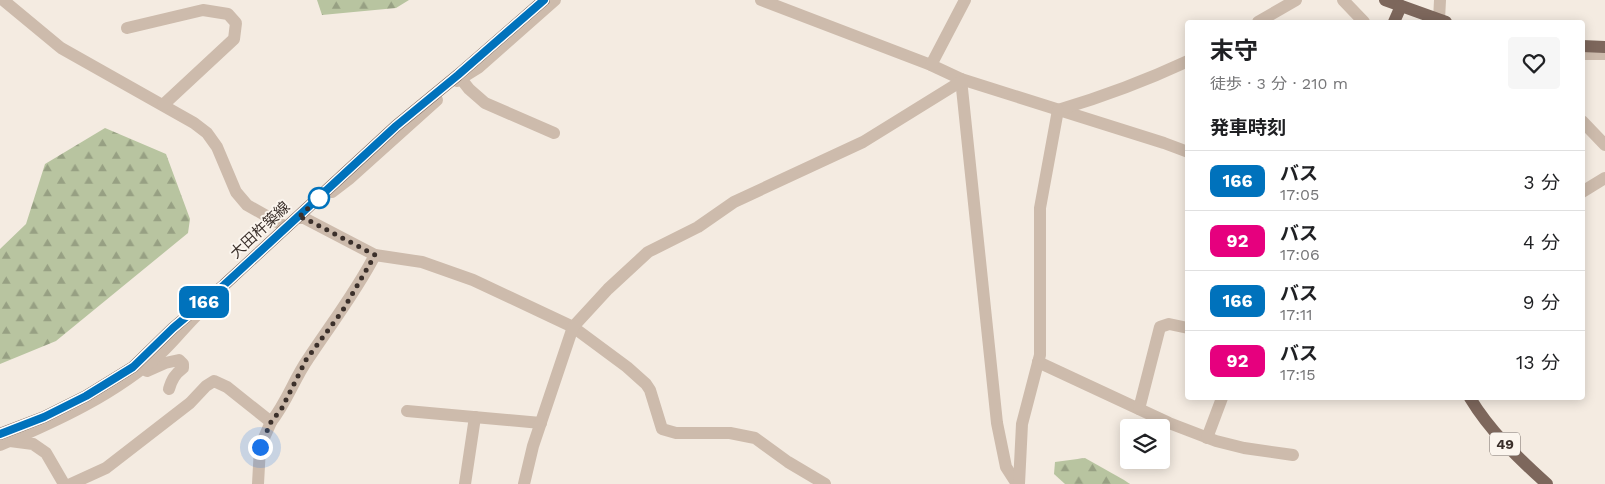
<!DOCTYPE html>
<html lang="ja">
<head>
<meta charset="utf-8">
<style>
  :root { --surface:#fff; --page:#f6f6f6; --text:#202124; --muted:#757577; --line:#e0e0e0 }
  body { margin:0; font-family:"Work Sans","Noto Sans JP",sans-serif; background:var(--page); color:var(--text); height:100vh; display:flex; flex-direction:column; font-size:19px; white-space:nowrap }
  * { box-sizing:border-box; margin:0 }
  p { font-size:16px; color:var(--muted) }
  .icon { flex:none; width:28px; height:28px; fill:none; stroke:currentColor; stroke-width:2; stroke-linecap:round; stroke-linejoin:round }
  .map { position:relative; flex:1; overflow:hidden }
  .drawer { position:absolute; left:1185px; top:20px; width:400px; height:380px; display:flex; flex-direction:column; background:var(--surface); border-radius:5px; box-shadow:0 2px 12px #0003 }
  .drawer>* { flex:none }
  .badge { padding:0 10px; border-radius:8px; font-size:18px; line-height:32px }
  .fabs { position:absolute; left:1120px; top:419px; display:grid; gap:10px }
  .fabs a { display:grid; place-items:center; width:50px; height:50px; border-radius:5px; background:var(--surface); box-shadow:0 2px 12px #0003; font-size:25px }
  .you { position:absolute; width:25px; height:25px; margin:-12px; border:4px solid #fff; border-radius:50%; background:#1a73e8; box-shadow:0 0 0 8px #1a73e833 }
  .map>.badge { position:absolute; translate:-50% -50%; box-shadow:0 0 0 2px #fff }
  h2 { padding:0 25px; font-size:19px; line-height:45px }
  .round { display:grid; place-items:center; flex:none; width:52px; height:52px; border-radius:5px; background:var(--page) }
  .overview { display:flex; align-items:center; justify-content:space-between; height:85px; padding:0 25px }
  h1 { font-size:24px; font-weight:700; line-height:38px }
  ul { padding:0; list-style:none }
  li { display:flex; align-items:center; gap:15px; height:60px; padding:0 25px; border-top:1px solid var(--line) }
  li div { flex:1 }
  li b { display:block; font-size:19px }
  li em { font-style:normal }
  li .badge { min-width:55px; font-weight:700; text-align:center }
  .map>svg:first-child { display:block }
  .forest { fill:url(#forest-firs) }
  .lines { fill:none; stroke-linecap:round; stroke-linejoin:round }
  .minor { stroke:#cdbbac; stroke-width:12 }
  .major { stroke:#7d675c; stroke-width:12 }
  .line-casing { stroke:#fff; stroke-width:11 }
  .line { stroke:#0072bc; stroke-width:8 }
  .walk { stroke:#3b302b; stroke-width:5; stroke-dasharray:0 9 }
  .stop-dot { fill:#fff; stroke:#0072bc; stroke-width:2.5 }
  .labels { text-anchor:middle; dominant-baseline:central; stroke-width:4; stroke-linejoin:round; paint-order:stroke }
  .shield { fill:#fbf5ee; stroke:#756b66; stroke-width:1 }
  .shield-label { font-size:14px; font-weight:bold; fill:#3b302b }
  .street-label { font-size:15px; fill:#3b302b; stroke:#fbf5ee }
</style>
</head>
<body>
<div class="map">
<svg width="1605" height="484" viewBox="0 0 1605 484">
  <defs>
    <pattern id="forest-firs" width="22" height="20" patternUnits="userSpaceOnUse" patternTransform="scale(1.25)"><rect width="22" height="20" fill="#b8c4a0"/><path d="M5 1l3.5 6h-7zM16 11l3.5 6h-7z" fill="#97a083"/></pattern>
  </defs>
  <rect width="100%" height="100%" fill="#f4ebe1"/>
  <g class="forest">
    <path d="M317,0H409L396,8L322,15Z"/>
    <path d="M105,128L166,154L190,219L188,233L56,341L0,364V249L26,224L45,164Z"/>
    <path d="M1085,458L1124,480L1130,484H1065L1054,474L1055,462Z"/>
  </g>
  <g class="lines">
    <g class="minor">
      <path d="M3,0L61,48L194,123L207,133L217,147L236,192L247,205L286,227"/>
      <path d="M761,0L931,65L961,79L1164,143L1188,152"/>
      <path d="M1343,0L1364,22"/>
      <path d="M1439,20L1440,0"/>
      <path d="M1258,22L1296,0"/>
      <path d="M127,28L203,10L228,14L236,23L234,39L163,105"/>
      <path d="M1582,54H1605"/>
      <path d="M931,65L965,0"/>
      <path d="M458,75L469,89L485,103L554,133"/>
      <path d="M961,79L997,423L1006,467L1017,484"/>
      <path d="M457,81L478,68L555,0"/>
      <path d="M1058,110C1102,97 1145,81 1188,61"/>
      <path d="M1582,121L1605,145"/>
      <path d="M332,192L349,179L437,100"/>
      <path d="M1582,192L1605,178"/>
      <path d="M297,218H304L375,255L422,262L473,280L573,327L627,367L646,384L650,390L662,429L676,433H730L755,438L788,462L825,484"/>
      <path d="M1038,362L1169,423L1216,441L1244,448L1293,455"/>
      <path d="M147,371L165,363L179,360L183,364V368C175,374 172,379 169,389"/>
      <path d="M1139,409L1160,327L1169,324L1188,328"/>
      <path d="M407,411L541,423"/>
      <path d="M1207,438L1222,398"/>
      <path d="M10,441L33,444L46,453L64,484"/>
      <path d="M0,445C57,421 116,394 162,352C175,340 186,325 199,313"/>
      <path d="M71,484L106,468L190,403L206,386L214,381L227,387L271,422C287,402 294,379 308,359C331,324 356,292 375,255"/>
      <path d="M258,484L260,447L271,422"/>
      <path d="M465,484L475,417"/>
      <path d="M524,484L533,446L573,327L608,289L648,252L698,227L734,202L863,142L960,82"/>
      <path d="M1019,484L1022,424L1040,355V208L1058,110"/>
    </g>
    <g class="major">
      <path d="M1385,0L1446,22"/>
      <path d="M1394,22L1401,6"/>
      <path d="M1582,46L1605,47"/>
      <path d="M1470,398C1490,431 1518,458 1547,484"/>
      <path d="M0,434L44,417L86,396L133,367L173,328L224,285L396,126L458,75L544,0"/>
    </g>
  </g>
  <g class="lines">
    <defs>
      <path id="line" d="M0,434L44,417L86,396L133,367L173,328L224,285L396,126L458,75L544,0"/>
    </defs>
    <use href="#line" class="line-casing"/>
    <use href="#line" class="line"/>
    <path class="walk" d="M260,447L271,422L282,408L306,360L343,310L375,255L304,218H298L324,193L319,198"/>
  </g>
  <circle class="stop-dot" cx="319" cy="198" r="10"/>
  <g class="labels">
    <rect class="shield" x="1490" y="432.5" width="30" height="23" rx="4"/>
    <g class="shield-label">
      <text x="1505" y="444">49</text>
    </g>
    <g class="street-label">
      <text transform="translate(260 230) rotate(-43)">大田杵築線</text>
    </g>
  </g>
</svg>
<div class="fabs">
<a><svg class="icon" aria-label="layers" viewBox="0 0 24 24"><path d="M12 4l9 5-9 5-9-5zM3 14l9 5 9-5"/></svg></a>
</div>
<div class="you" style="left:260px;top:447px"></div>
<b class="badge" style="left:204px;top:302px;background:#0072bc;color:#fff">166</b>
<section class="drawer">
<div class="overview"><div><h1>末守</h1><p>徒歩 · 3 分 · 210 m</p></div><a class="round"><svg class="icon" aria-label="heart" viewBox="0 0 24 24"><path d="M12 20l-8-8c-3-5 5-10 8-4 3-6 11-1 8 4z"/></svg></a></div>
<h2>発車時刻</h2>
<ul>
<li><span class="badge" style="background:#0072bc;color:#fff">166</span><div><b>バス</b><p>17:05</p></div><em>3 分</em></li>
<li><span class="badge" style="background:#e6007e;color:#fff">92</span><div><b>バス</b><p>17:06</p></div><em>4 分</em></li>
<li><span class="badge" style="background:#0072bc;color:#fff">166</span><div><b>バス</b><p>17:11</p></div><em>9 分</em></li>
<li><span class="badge" style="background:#e6007e;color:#fff">92</span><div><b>バス</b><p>17:15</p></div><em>13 分</em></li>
</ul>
</section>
</div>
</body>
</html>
